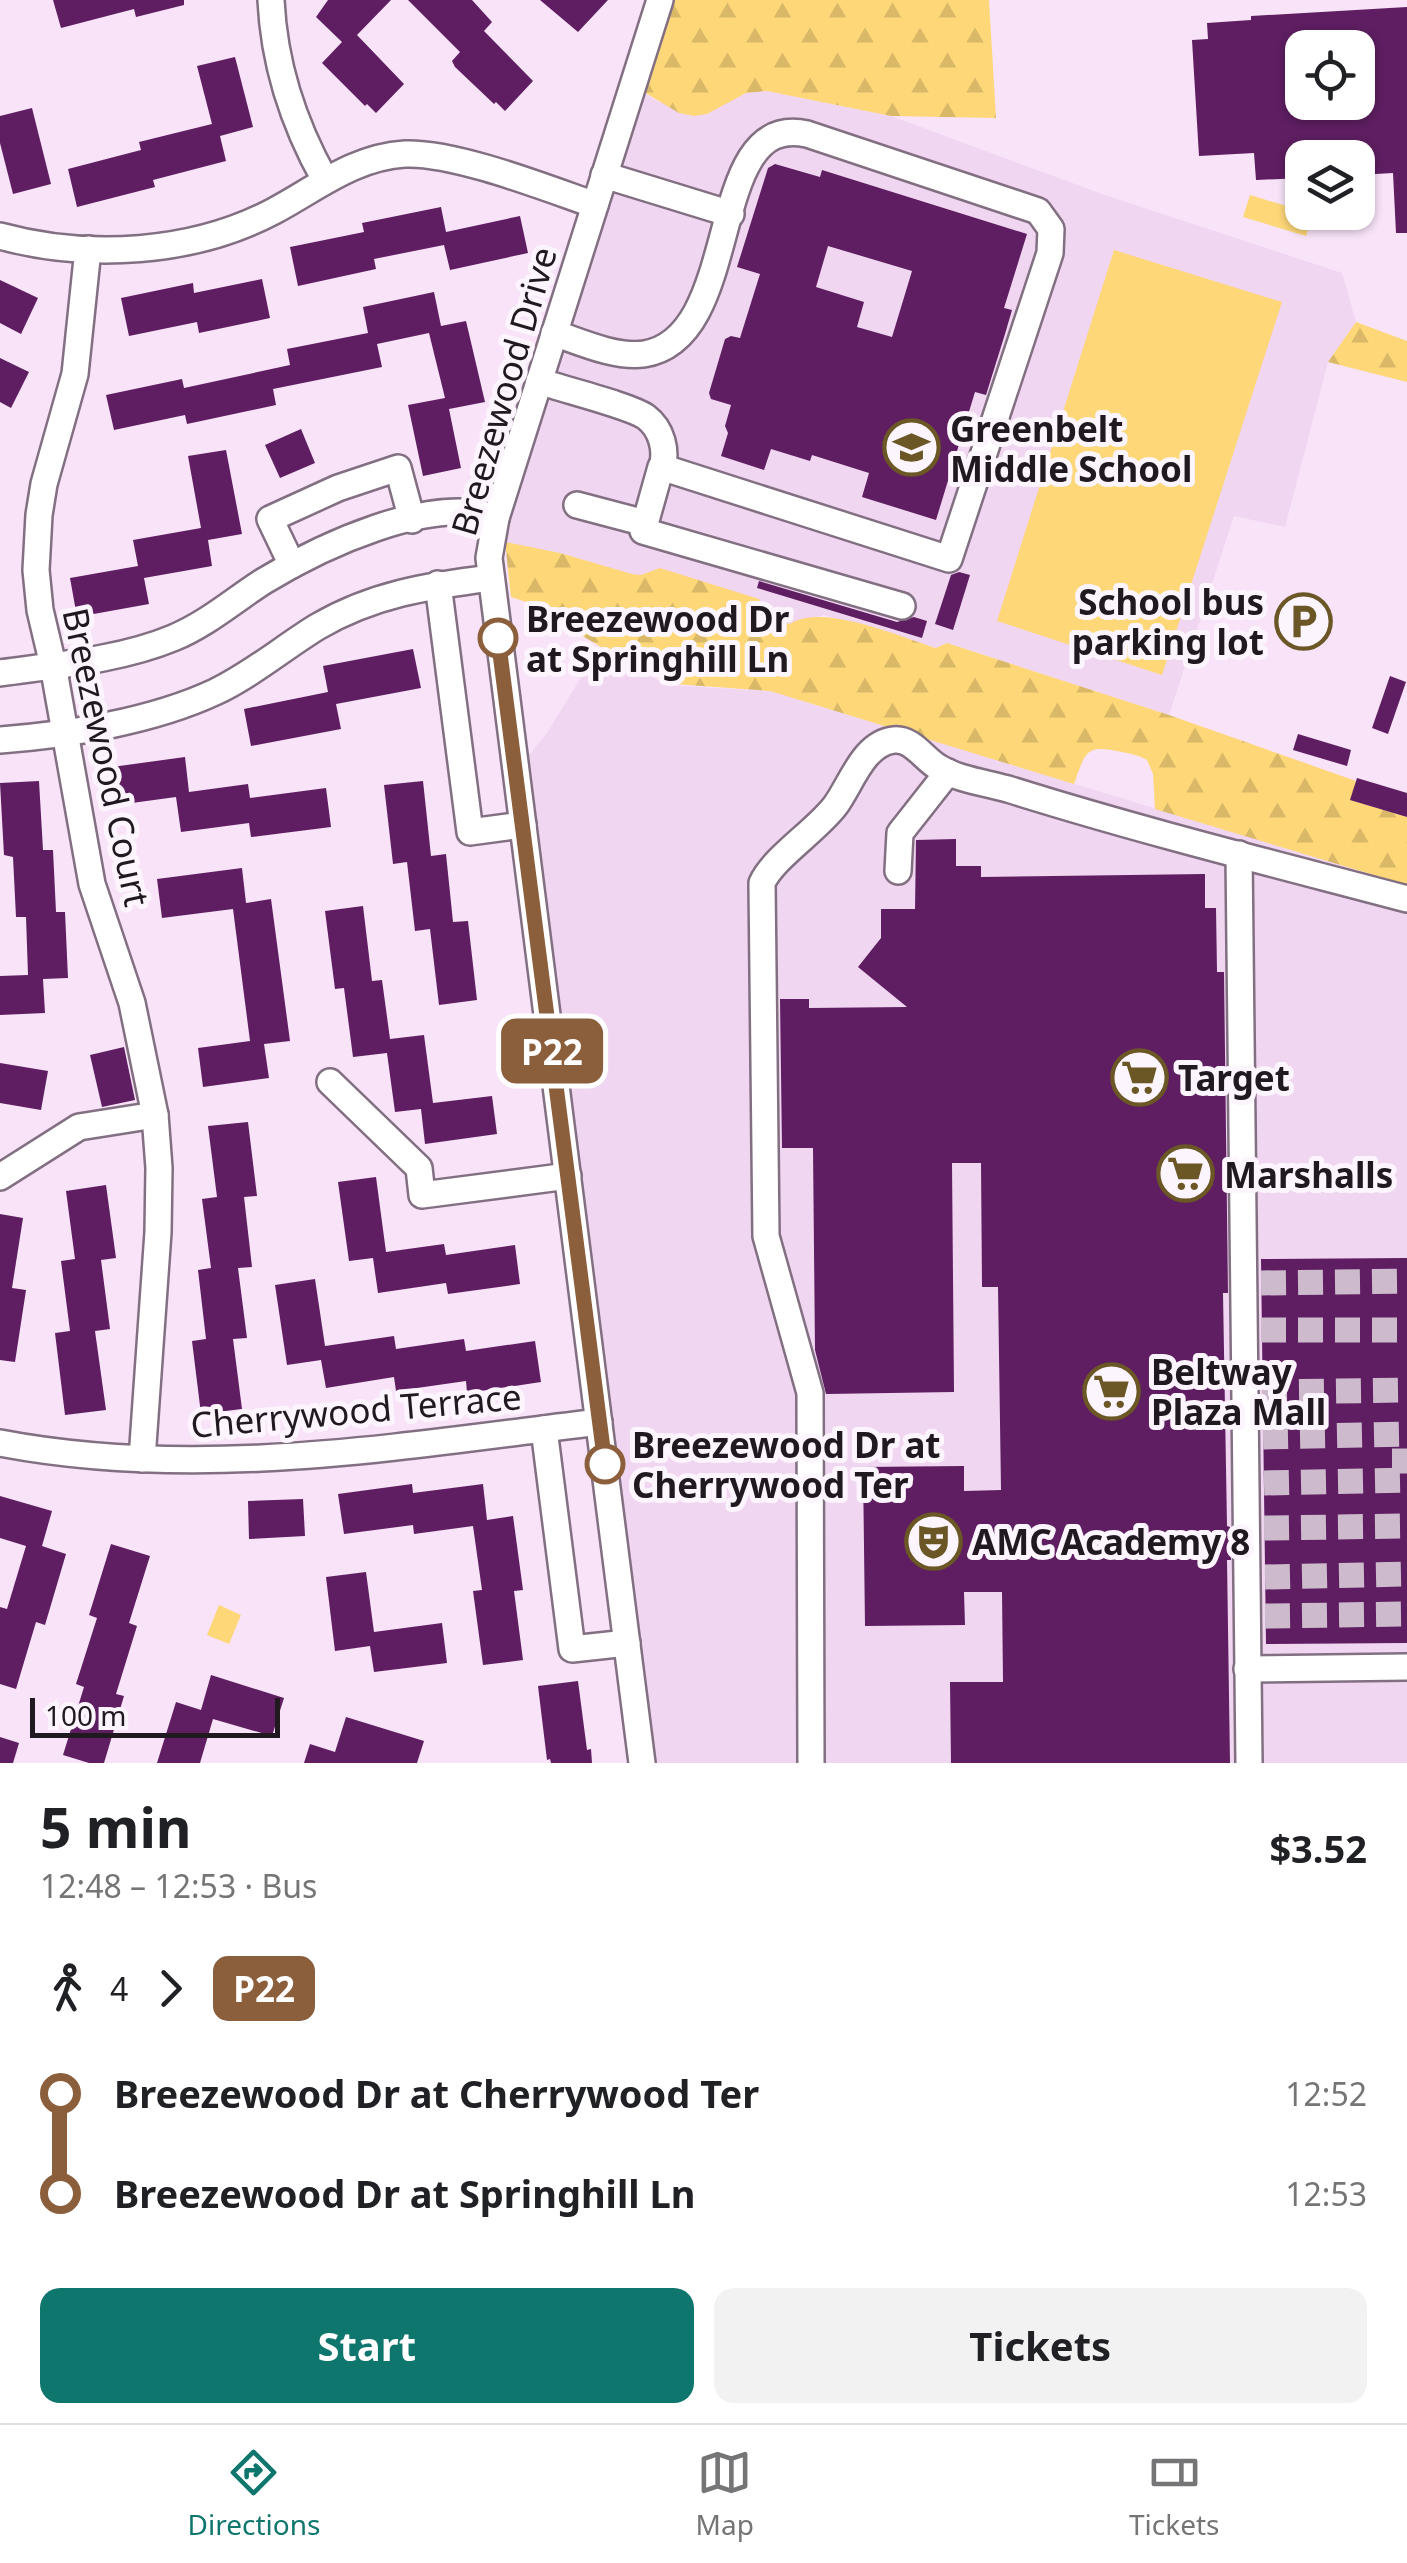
<!DOCTYPE html>
<html lang="en">
<head>
<meta charset="utf-8">
<style>
  :root { --surface:#fff; --page:#f2f2f2; --text:#202124; --muted:#757577; --line:#e0e0e0; --accent:#0f766e }
  body { margin:0; font-family:"Noto Sans",sans-serif; background:var(--page); color:var(--text); height:100vh; display:flex; flex-direction:column; font-size:38px; white-space:nowrap }
  * { box-sizing:border-box; margin:0 }
  p { font-size:32px; color:var(--muted) }
  .icon { flex:none; width:55px; height:55px; fill:none; stroke:currentColor; stroke-width:2; stroke-linecap:round; stroke-linejoin:round }
  .map { position:relative; height:1763px; overflow:hidden }
  .panel { display:flex; flex-direction:column; background:var(--surface); flex:1 }
  .panel>* { flex:none }
  .badge { padding:0 20px; border-radius:15px; font-size:35px; line-height:65px }
  .fabs { position:absolute; left:1285px; top:30px; display:grid; gap:20px }
  .fabs a { display:grid; place-items:center; width:90px; height:90px; border-radius:20px; background:var(--surface); box-shadow:0 2px 8px #0004; font-size:50px }
  .scale { position:absolute; left:30px; bottom:25px; width:250px; box-sizing:border-box; padding-left:10px; border:5px solid #201920; border-top:0; font-size:28px; line-height:35px; white-space:nowrap; color:#201920; -webkit-text-stroke:8px #fdf5fd; paint-order:stroke }
  .map>.badge { position:absolute; translate:-50% -50%; box-shadow:0 0 0 5px #fff }
  .legs { display:flex; align-items:center; gap:15px; height:110px; padding:0 40px; font-size:32px }
  .legs p { margin-inline-start:auto }
  .headline { display:flex; align-items:center; justify-content:space-between; height:170px; padding:0 40px }
  h1 { font-size:55px; font-weight:700; line-height:75px }
  .cta { display:flex; gap:20px; margin-top:auto; padding:20px 40px }
  .cta a { flex:1; height:115px; border-radius:20px; background:var(--accent); color:#fff; font-size:40px; font-weight:700; line-height:115px; text-align:center }
  .cta a+a { background:var(--page); color:var(--text) }
  ul { padding:0 40px; list-style:none }
  li { display:flex; align-items:center; gap:35px; height:100px; font-size:38px }
  li i { display:grid; place-items:center; width:15px; height:100%; margin:0 12px; background:currentColor }
  li i::after { content:''; width:25px; height:25px; margin:-12px; border:8px solid; border-radius:50%; background:var(--surface) }
  li p { margin-inline-start:auto }
  li:first-child i { background:linear-gradient(#0000 50%,currentColor 0) }
  li:last-child i { background:linear-gradient(currentColor 50%,#0000 0) }
  .menu { display:flex; justify-content:space-around; align-items:center; height:140px; border-top:2px solid var(--line); background:var(--surface); font-size:28px; color:var(--muted) }
  .menu a { display:grid; justify-items:center; gap:5px }
  .menu .selected { color:var(--accent) }
  .map>svg:first-child { display:block }
  .built { fill:#f1d6f1 }
  .green { fill:#fdd778 }
  .forest { fill:url(#forest-firs) }
  .building { fill:#5e1e61; fill-rule:evenodd }
  .lines { fill:none; stroke-linecap:round; stroke-linejoin:round }
  .minor-tunnel { stroke:#cdbbcd; stroke-width:25; stroke-dasharray:25 12; stroke-linecap:butt }
  .minor-casing { stroke:#827082; stroke-width:30 }
  .minor { stroke:#fff; stroke-width:25 }
  .line-1-casing { stroke:#fff; stroke-width:22 }
  .line-1 { stroke:#8b5e3c; stroke-width:15 }
  .stop-1-dot { fill:#fff; stroke:#8b5e3c; stroke-width:5 }
  .labels { text-anchor:middle; dominant-baseline:central; stroke-width:10; stroke-linejoin:round; paint-order:stroke }
  .street-label { font-size:35px; fill:#201920; stroke:#fdf5fd }
  .poi-label { font-size:35px; font-weight:bold; fill:#201920; stroke:#fdf5fd; text-anchor:start }
  .stop-label { font-size:35px; font-weight:bold; fill:#201920; stroke:#fdf5fd; text-anchor:start }
</style>
</head>
<body>
<div class="map">
<svg width="1407" height="1763" viewBox="0 0 1407 1763">
  <defs>
    <pattern id="forest-firs" width="22" height="20" patternUnits="userSpaceOnUse" patternTransform="scale(2.5)"><rect width="22" height="20" fill="#fdd778"/><path d="M5 1l3.5 6h-7zM16 11l3.5 6h-7z" fill="#d9b868"/></pattern>
  </defs>
  <rect width="100%" height="100%" fill="#f8e3f8"/>
  <g class="built">
    <path d="M632,85L658,102L731,100L746,93L767,91L891,116L1102,194L1342,273L1356,322L1328,362L1285,527L1234,516L1169,715L947,643L937,648L824,615L791,624L768,618L758,599L631,574L560,553L489,541Z"/>
    <path d="M601,645L666,685L770,691L1407,885V1763H642L516,771L547,733Z"/>
  </g>
  <g class="green">
    <path d="M1250,195L1313,214L1306,236L1243,217Z"/>
    <path d="M1114,250L1282,302L1162,675L997,621Z"/>
    <path d="M219,1605L241,1615L229,1644L207,1635Z"/>
  </g>
  <g class="forest">
    <path d="M660,0H989L996,118L891,116L767,91L746,93L707,114L694,116L679,113L632,85Z"/>
    <path d="M1356,322L1407,341V382L1328,362Z"/>
    <path d="M505,542L560,553L632,574L641,575L660,568L759,599L768,618L790,624C821,602 901,637 936,648L947,643L1169,715L1356,781L1351,800L1407,817V885L1155,809L1153,774L1147,760C1138,755 1132,754 1122,752C1085,744 1086,751 1074,784L770,691L674,684L636,668L526,602L511,597Z"/>
  </g>
  <g class="building">
    <path d="M53,0H184V5L136,17L134,9L61,28Z"/>
    <path d="M328,0H391L357,35L404,84L376,113L367,104L365,106L322,63L342,42L316,17Z"/>
    <path d="M408,0H472L492,22L484,31L533,81L505,111L496,102L494,104L455,67L452,61L460,52Z"/>
    <path d="M540,0H608L578,32Z"/>
    <path d="M1407,7V233H1396L1393,173L1358,175V158H1302V178L1256,180L1254,153L1199,156L1192,40L1208,39L1207,23L1251,20V16ZM1302,48H1358V102H1302Z"/>
    <path d="M235,57L253,127L220,136L226,161L153,180L155,187L77,207L68,169L141,150L139,142L212,124L197,66Z"/>
    <path d="M32,108L51,184L13,194L0,143V116Z"/>
    <path d="M775,164L820,177L822,170L1027,234L1004,308L1012,310L1005,334L986,395L975,392L936,520L862,497L869,473L812,455L810,461L771,449L764,470L721,456L728,433L725,426L731,405L711,399L709,393L725,339L731,336L740,338L760,274L737,267L768,168ZM828,246L912,271L892,337L857,327L864,302L816,287Z"/>
    <path d="M441,207L446,232L520,216L528,253L450,270L444,245L374,259L376,269L298,286L290,247L364,232L362,223Z"/>
    <path d="M262,279L270,318L199,333L197,322L129,336L121,298L193,283L194,293Z"/>
    <path d="M0,280L38,298L21,334L0,323Z"/>
    <path d="M434,292L441,326L466,321L485,402L449,409L461,468L423,476L408,405L445,398L429,333L377,344L382,367L273,389L276,405L187,424L185,415L114,430L106,395L182,379L184,388L290,365L287,349L368,333L363,307Z"/>
    <path d="M0,358L29,372L11,408L0,402Z"/>
    <path d="M301,429L315,463L280,478L265,445Z"/>
    <path d="M226,450L242,534L208,540L212,566L144,578L149,604L77,617L70,578L138,566L133,540L201,528L188,456Z"/>
    <path d="M959,572L970,575L953,630L935,624L951,575Z"/>
    <path d="M759,581L897,622L914,617L927,621L922,638L757,588Z"/>
    <path d="M413,649L421,688L336,704L341,729L251,746L244,709L328,692L323,666Z"/>
    <path d="M1390,676L1406,682L1388,734L1372,728Z"/>
    <path d="M1298,734L1351,750L1347,766L1293,750Z"/>
    <path d="M185,757L189,792L248,784L250,798L326,788L331,827L251,837L249,823L181,832L176,797L117,805L112,767Z"/>
    <path d="M1357,778L1407,793V817L1350,800Z"/>
    <path d="M39,781L43,850H53L56,912H65L68,978L43,979L45,1013L0,1015V976L28,975L26,917H16L13,857L4,855L0,783Z"/>
    <path d="M423,781L431,856L446,854L453,922L468,921L477,1000L439,1005L430,929L415,931L407,862L393,864L384,785Z"/>
    <path d="M956,839V866H981V877L1205,874V908H1216L1217,972H1224L1228,1293H1223L1227,1526L1230,1527L1231,1560H1227L1230,1763H951L950,1682H1003L1002,1592H964L965,1625L865,1626L863,1467L964,1466V1491L1001,1490L998,1287H982L981,1163H952L954,1392L826,1394L815,1350L813,1148H782L780,999H809V1008L907,1007L858,967L881,938V909H915L916,840Z"/>
    <path d="M242,868L246,903L271,899L290,1041L264,1044L269,1078L203,1087L198,1048L250,1041L233,909L162,918L157,879Z"/>
    <path d="M363,906L372,981L382,980L390,1039L424,1035L433,1103L492,1096L497,1134L425,1144L421,1109L395,1112L387,1053L353,1057L344,988L335,989L325,911Z"/>
    <path d="M124,1047L135,1100L102,1107L90,1055Z"/>
    <path d="M0,1063L48,1071L41,1110L0,1103Z"/>
    <path d="M248,1122L257,1196L244,1197L252,1267L238,1268L247,1338L233,1339L242,1409L201,1414L192,1341L206,1339L198,1270L211,1268L202,1199L217,1197L208,1126Z"/>
    <path d="M376,1177L386,1252L444,1244L446,1255L515,1245L520,1284L448,1294L446,1283L378,1293L373,1258L349,1261L338,1182Z"/>
    <path d="M106,1185L116,1258L101,1260L110,1329L95,1331L106,1410L65,1415L55,1333L70,1331L61,1261L75,1259L66,1191Z"/>
    <path d="M0,1214L23,1218L12,1288L26,1290L15,1362L0,1360Z"/>
    <path d="M1407,1258V1643L1266,1644L1261,1259Z"/>
    <path d="M315,1279L325,1346L394,1336L396,1349L464,1339L466,1351L535,1341L541,1382L467,1393L466,1381L396,1391L394,1377L326,1388L321,1360L287,1365L275,1285Z"/>
    <path d="M412,1484L413,1493L483,1484L487,1520L513,1516L523,1590L514,1591L523,1660L483,1665L473,1591L482,1590L473,1526L414,1534L413,1525L344,1534L338,1494Z"/>
    <path d="M0,1496L52,1511L42,1546L66,1554L45,1625L36,1622L16,1689L0,1684V1607L7,1609L26,1546L0,1538Z"/>
    <path d="M303,1499L305,1536L249,1539L248,1501Z"/>
    <path d="M111,1544L150,1556L129,1623L137,1626L116,1694L124,1696L104,1763H89L63,1755L84,1687L76,1684L97,1618L89,1615Z"/>
    <path d="M366,1572L374,1632L442,1623L447,1663L374,1672L370,1646L335,1651L326,1577Z"/>
    <path d="M211,1675L284,1698L272,1736L213,1719L200,1763H157L176,1702L201,1710Z"/>
    <path d="M578,1681L587,1750L591,1749L592,1763H551L550,1759L547,1760L538,1686Z"/>
    <path d="M346,1717L424,1741L417,1763H304L310,1744L335,1752Z"/>
    <path d="M0,1737L19,1743L13,1763H0Z"/>
  </g>
  <g class="lines">
    <g class="minor-tunnel">
      <path d="M1261,1283L1407,1281"/>
      <path d="M1261,1330H1407"/>
      <path d="M1262,1392L1407,1390"/>
      <path d="M1263,1437L1407,1434"/>
      <path d="M1392,1461H1407"/>
      <path d="M1264,1483L1407,1480"/>
      <path d="M1264,1528L1407,1526"/>
      <path d="M1265,1577L1407,1574"/>
      <path d="M1265,1616L1407,1614"/>
    </g>
    <defs>
      <g id="minor">
        <path d="M271,0C274,65 293,123 325,180"/>
        <path d="M604,175L731,214"/>
        <path d="M0,236C88,260 193,254 274,211C317,188 354,157 405,154C455,152 546,188 595,205"/>
        <path d="M88,249L75,374L44,484L39,515L36,570L40,610L53,665L92,884L132,1003L155,1115L159,1168L158,1232L142,1459"/>
        <path d="M554,333C580,342 616,358 644,354C746,338 703,111 807,134L1038,211L1051,229L1050,253L949,559L661,467L643,531L902,606"/>
        <path d="M539,381C561,389 631,406 646,417C662,429 667,451 662,468"/>
        <path d="M577,505L645,523"/>
        <path d="M292,565L270,519L338,488L398,468L412,520"/>
        <path d="M438,584L470,832L523,825"/>
        <path d="M0,673C56,665 120,660 173,638C207,624 234,600 264,581C320,547 431,494 496,518"/>
        <path d="M0,740C68,735 153,721 215,692C251,675 283,648 317,627C373,594 428,586 491,578"/>
        <path d="M1239,854L1249,1763"/>
        <path d="M898,871L900,833L948,772"/>
        <path d="M330,1082L419,1168L422,1195L568,1176"/>
        <path d="M0,1177L79,1127L155,1115"/>
        <path d="M544,1429L572,1649L627,1643"/>
        <path d="M0,1443C199,1481 401,1446 599,1422"/>
        <path d="M1247,1669L1407,1667"/>
        <path d="M642,1763L489,558L496,518L660,0"/>
        <path d="M811,1763L810,1393L766,1236L762,883C773,858 816,831 835,806C851,785 863,743 894,740C912,738 924,759 938,767C958,780 988,783 1011,790C1142,831 1275,864 1407,899"/>
      </g>
    </defs>
    <use href="#minor" class="minor-casing"/>
    <use href="#minor" class="minor"/>
  </g>
  <g class="lines">
    <defs>
      <path id="line-1" d="M498,638L605,1464"/>
    </defs>
    <use href="#line-1" class="line-1-casing"/>
    <use href="#line-1" class="line-1"/>
  </g>
  <defs>
    <symbol id="school-ring" viewBox="-11 -11 22 22"><circle r="9.5" fill="#fdf5fd" stroke="#6a5725" stroke-width="1.5"/><path d="M0-5L7-2L0 1L-7-2ZM-4 1L0 2.5L4 1V4Q0 6-4 4Z" fill="#6a5725"/></symbol>
    <symbol id="parking-ring" viewBox="-11 -11 22 22"><circle r="9.5" fill="#fdf5fd" stroke="#6a5725" stroke-width="1.5"/><path d="M-3.5-5.5H1a3.5 3.5 0 0 1 0 7H-1V5.5H-3.5ZM-1-3.4V-.6H.8a1.4 1.4 0 0 0 0-2.8Z" fill="#6a5725"/></symbol>
    <symbol id="supermarket-ring" viewBox="-11 -11 22 22"><circle r="9.5" fill="#fdf5fd" stroke="#6a5725" stroke-width="1.5"/><path d="M-6-5.5h2.5l.6 2H6L4.5 2H-2.5L-4.4-4H-6ZM-1.5 3.2a1.3 1.3 0 1 0 .1 0ZM3 3.2a1.3 1.3 0 1 0 .1 0Z" fill="#6a5725"/></symbol>
    <symbol id="theatre-ring" viewBox="-11 -11 22 22"><circle r="9.5" fill="#fdf5fd" stroke="#6a5725" stroke-width="1.5"/><path d="M-5-5.5Q0-4 5-5.5V0Q5 5 0 6Q-5 5-5 0ZM-3.3-2.5H-1v1.5H-3.3ZM1-2.5H3.3v1.5H1ZM-2.8 1Q0 5.5 2.8 1Z" fill="#6a5725"/></symbol>
  </defs>
  <g fill-rule="evenodd">
    <use href="#school-ring" x="880" y="416" width="63" height="63"/>
    <use href="#parking-ring" x="1272" y="590" width="63" height="63"/>
    <use href="#supermarket-ring" x="1108" y="1046" width="63" height="63"/>
    <use href="#supermarket-ring" x="1154" y="1142" width="63" height="63"/>
    <use href="#supermarket-ring" x="1080" y="1360" width="63" height="63"/>
    <use href="#theatre-ring" x="902" y="1510" width="63" height="63"/>
  </g>
  <g class="stop-1-dot">
    <circle cx="498" cy="638" r="18"/>
    <circle cx="605" cy="1464" r="18"/>
  </g>
  <g class="labels">
    <g class="street-label">
      <text transform="translate(503 391) rotate(-74)">Breezewood Drive</text>
      <text transform="translate(107 757) rotate(78)">Breezewood Court</text>
      <text transform="translate(356 1410) rotate(-5)">Cherrywood Terrace</text>
    </g>
    <g class="poi-label">
      <text x="950" y="428">Greenbelt<tspan x="950" dy="40">Middle School</tspan></text>
      <text x="1264" y="601" text-anchor="end">School bus<tspan x="1264" dy="40">parking lot</tspan></text>
      <text x="1178" y="1077">Target</text>
      <text x="1224" y="1174">Marshalls</text>
      <text x="1151" y="1371">Beltway<tspan x="1151" dy="40">Plaza Mall</tspan></text>
      <text x="972" y="1541">AMC Academy 8</text>
    </g>
    <g class="stop-label">
      <text x="526" y="618">Breezewood Dr<tspan x="526" dy="40">at Springhill Ln</tspan></text>
      <text x="632" y="1444">Breezewood Dr at<tspan x="632" dy="40">Cherrywood Ter</tspan></text>
    </g>
  </g>
</svg>
<div class="fabs">
<a><svg class="icon" aria-label="locate" viewBox="0 0 24 24"><circle cx="12" cy="12" r="6"/><path d="M12 2v4M12 18v4M2 12h4M18 12h4"/></svg></a>
<a><svg class="icon" aria-label="layers" viewBox="0 0 24 24"><path d="M12 4l9 5-9 5-9-5zM3 14l9 5 9-5"/></svg></a>
</div>
<div class="scale">100 m</div>
<b class="badge" style="left:552px;top:1051px;background:#8b5e3c;color:#fff">P22</b>
</div>
<section class="panel">
<div class="headline"><div><h1>5 min</h1><p>12:48 – 12:53 · Bus</p></div><b>$3.52</b></div>
<div class="legs"><svg class="icon" aria-label="walk" viewBox="0 0 24 24"><circle cx="13" cy="4" r="2"/><path d="M13 8l-2 6 4 7M11 14l-3 7M7 12l3-4h3l4 4"/></svg>4<svg class="icon" aria-label="forward" viewBox="0 0 24 24"><path d="M9 5l7 7-7 7"/></svg><b class="badge" style="background:#8b5e3c;color:#fff">P22</b></div>
<ul>
<li><i style="color:#8b5e3c"></i><b>Breezewood Dr at Cherrywood Ter</b><p>12:52</p></li>
<li><i style="color:#8b5e3c"></i><b>Breezewood Dr at Springhill Ln</b><p>12:53</p></li>
</ul>
<div class="cta"><a>Start</a><a>Tickets</a></div>
</section>
<nav class="menu">
<a class="selected"><svg class="icon" aria-label="directions" viewBox="0 0 24 24"><path d="M12 3l9 9-9 9-9-9zM9 14v-3h6M13 9l2 2-2 2"/></svg>Directions</a>
<a><svg class="icon" aria-label="map" viewBox="0 0 24 24"><path d="M3 6l6-2 6 2 6-2v14l-6 2-6-2-6 2zM9 4v14M15 6v14"/></svg>Map</a>
<a><svg class="icon" aria-label="tickets" viewBox="0 0 24 24"><path d="M3 7h18v10H3zM15 7v10"/></svg>Tickets</a>
</nav>
</body>
</html>
